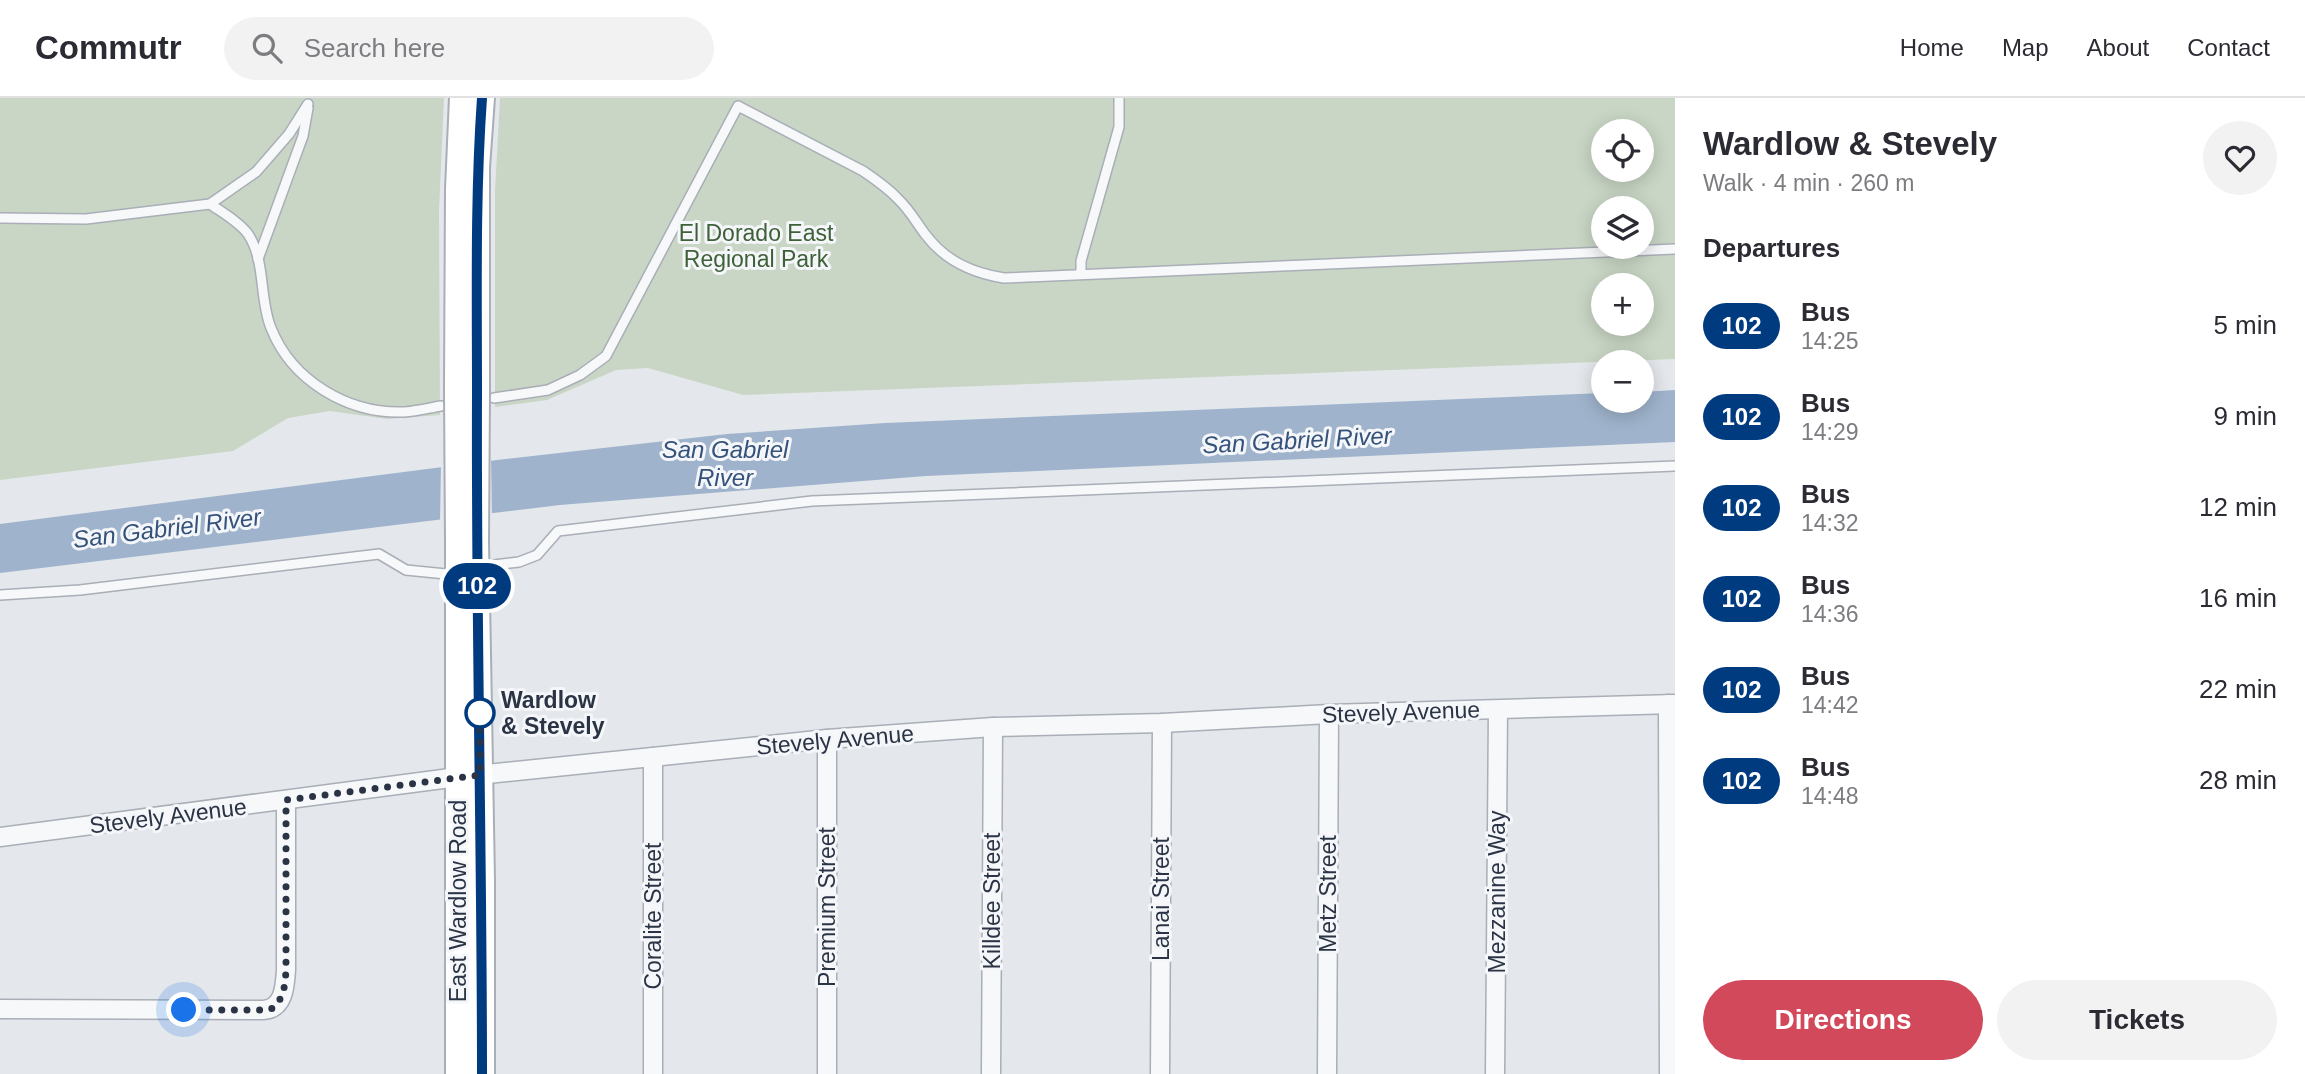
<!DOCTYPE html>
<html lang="en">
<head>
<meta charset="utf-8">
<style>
  :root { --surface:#fff; --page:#f2f2f3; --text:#2b2b33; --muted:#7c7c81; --line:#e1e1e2; --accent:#d1495b }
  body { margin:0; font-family:Helvetica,sans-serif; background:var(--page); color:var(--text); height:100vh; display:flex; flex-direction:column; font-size:26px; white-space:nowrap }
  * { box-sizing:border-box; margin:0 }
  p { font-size:23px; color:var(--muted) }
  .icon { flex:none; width:38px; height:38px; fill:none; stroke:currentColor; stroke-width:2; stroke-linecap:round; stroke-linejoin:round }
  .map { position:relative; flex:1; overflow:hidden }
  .drawer { display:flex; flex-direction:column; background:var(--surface); width:630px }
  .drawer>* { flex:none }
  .badge { padding:0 14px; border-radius:23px; font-size:24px; line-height:46px }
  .controls { position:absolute; left:1591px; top:21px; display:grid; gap:14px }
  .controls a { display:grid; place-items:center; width:63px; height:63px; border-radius:50%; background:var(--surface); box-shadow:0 4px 18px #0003; font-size:35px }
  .you { position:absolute; width:35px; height:35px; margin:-18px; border:5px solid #fff; border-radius:50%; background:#1a73e8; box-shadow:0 0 0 10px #1a73e833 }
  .map>.badge { position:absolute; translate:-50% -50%; box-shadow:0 0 0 4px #fff }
  h2 { padding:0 28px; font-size:26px; line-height:63px }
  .round { display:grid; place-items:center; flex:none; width:74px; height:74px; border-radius:37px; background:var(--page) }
  .headline { display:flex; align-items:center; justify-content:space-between; height:119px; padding:0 28px }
  h1 { font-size:33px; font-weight:600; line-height:52px }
  .primary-button { display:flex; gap:14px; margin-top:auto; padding:14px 28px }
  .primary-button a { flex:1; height:80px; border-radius:42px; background:var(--accent); color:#fff; font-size:28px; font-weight:600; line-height:80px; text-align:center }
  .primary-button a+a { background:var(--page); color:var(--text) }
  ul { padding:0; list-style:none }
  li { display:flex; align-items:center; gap:21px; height:91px; padding:0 28px }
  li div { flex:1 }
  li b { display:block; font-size:26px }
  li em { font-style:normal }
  li .badge { min-width:77px; font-weight:700; text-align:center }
  header { display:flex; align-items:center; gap:42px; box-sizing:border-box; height:98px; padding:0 35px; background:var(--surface); border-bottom:2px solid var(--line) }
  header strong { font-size:33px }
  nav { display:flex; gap:38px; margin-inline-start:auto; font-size:24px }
  .search { width:490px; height:63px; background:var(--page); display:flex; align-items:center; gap:18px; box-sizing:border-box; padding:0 24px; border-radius:38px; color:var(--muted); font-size:26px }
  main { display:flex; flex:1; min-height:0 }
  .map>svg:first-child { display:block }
  .green { fill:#c9d6c5; fill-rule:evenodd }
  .water { fill:#9fb4cc }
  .pier { fill:#e4e7ec }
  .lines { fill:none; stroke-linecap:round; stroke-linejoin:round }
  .lane-casing { stroke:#a9aeb7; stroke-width:12 }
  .street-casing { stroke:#a9aeb7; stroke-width:21 }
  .secondary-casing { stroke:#a9aeb7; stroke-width:28 }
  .lane { stroke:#f7f8fa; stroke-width:9 }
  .street { stroke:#f7f8fa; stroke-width:18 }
  .secondary { stroke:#fff; stroke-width:24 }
  .secondary-bridge-casing { stroke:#a9aeb7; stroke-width:28; stroke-linecap:butt }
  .secondary-bridge { stroke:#fff; stroke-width:24 }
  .line-casing { stroke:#fff; stroke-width:16 }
  .line { stroke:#003b80; stroke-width:10 }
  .walk { stroke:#2b3445; stroke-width:7; stroke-dasharray:0 12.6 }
  .stop-dot { fill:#fff; stroke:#003b80; stroke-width:3.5 }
  .labels { text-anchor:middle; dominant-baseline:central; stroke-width:6; stroke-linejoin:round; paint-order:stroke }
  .park-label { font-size:23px; fill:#3f6138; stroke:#f4f6f9 }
  .stop-label { font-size:23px; font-weight:bold; fill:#2b3445; stroke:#f4f6f9; text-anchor:start }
  .street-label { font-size:23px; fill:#2b3445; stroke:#f4f6f9 }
  .water-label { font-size:24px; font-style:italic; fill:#34527a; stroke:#f4f6f9 }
</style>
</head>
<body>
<header>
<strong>Commutr</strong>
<div class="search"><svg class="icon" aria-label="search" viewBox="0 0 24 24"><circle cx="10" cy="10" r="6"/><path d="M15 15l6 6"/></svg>Search here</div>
<nav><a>Home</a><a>Map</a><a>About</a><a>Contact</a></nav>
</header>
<main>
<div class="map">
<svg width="1675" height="976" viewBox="0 0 1675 976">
  <rect width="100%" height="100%" fill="#e4e7ec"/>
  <g class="green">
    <path d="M0,0H444L439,113L440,317L387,321L330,313L288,320L233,353L0,382Z"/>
    <path d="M500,0H1675V261L743,297L648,270L616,272L547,302L495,309V93ZM1603,33H1642V72H1603ZM1603,110H1642V149H1603ZM1603,187H1642V226H1603Z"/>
  </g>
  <path class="water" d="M1675,292V344L926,378L560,407L0,475V426L505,361L727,336L885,325L1603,295V303H1642V294Z"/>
  <path class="pier" d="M491,359L492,419L440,425L441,366Z"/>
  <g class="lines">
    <defs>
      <g id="lane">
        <path d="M210,106C223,115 239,124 248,136C266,163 259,201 271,230C292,283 348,316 404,314C416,313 429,310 441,308"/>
        <path d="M0,120L86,121L210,106L256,74L289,36L308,6"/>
        <path d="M258,161L303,38L308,10"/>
        <path d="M1081,176V163L1119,29V0"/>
        <path d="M494,300L548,292L580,277L606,258L738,8L863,73C876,82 888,90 898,101C909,111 916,124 925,136C945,163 972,175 1004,180L1675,151"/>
        <path d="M477,469L519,464L537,457L558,433L812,403L1675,368"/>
        <path d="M0,497L80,492L379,456L406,472L456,477"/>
      </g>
      <g id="street">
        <path d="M1668,606L1669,976"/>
        <path d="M827,641V976"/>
        <path d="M653,659V976"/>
        <path d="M0,739L458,679L827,641L993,629L1162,625L1329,616L1675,606"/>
        <path d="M0,911L263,912C284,911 285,888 286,872V702"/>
        <path d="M991,976L993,629"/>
        <path d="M1160,976L1162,625"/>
        <path d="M1327,976L1329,616"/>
        <path d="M1495,976L1498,612"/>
      </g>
      <g id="secondary">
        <path d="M457,292L458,91L462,0"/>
        <path d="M477,295V69L482,0"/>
        <path d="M476,444L482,782V976"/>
        <path d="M458,976V443"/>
      </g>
    </defs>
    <use href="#lane" class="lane-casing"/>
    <use href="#street" class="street-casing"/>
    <use href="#secondary" class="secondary-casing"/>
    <use href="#lane" class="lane"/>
    <use href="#street" class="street"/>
    <use href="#secondary" class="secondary"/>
    <defs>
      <g id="secondary-bridge">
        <path d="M457,292L458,443"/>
        <path d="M476,444L477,295"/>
      </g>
    </defs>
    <use href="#secondary-bridge" class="secondary-bridge-casing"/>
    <use href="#secondary-bridge" class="secondary-bridge"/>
  </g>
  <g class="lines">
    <defs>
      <path id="line" d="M482,0C475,99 477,198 477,297C476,523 482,750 482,976"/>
    </defs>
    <use href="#line" class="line-casing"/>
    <use href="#line" class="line"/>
    <path class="walk" d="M184,912H270C284,902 285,888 286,872V702L480,677V615"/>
  </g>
  <circle class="stop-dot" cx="480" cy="615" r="14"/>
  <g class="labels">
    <g class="park-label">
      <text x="756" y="135">El Dorado East<tspan x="756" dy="26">Regional Park</tspan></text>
    </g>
    <g class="stop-label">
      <text x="501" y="602">Wardlow<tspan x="501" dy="26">&amp; Stevely</tspan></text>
    </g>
    <g class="street-label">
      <text transform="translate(1401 614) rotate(-2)">Stevely Avenue</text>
      <text transform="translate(835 642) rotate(-5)">Stevely Avenue</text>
      <text transform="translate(168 718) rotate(-7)">Stevely Avenue</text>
      <text transform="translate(1497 794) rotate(-90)">Mezzanine Way</text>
      <text transform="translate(1328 796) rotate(-90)">Metz Street</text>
      <text transform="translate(1161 801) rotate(-90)">Lanai Street</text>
      <text transform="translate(458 803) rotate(-90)">East Wardlow Road</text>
      <text transform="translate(992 803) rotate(-90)">Killdee Street</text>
      <text transform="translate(827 809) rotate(-90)">Premium Street</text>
      <text transform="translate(653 818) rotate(-90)">Coralite Street</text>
    </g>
    <g class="water-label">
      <text transform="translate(1297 342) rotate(-3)">San Gabriel River</text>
      <text x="725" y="351">San Gabriel<tspan x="725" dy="28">River</tspan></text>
      <text transform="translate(167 430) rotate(-7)">San Gabriel River</text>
    </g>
  </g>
</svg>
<div class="controls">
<a><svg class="icon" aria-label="locate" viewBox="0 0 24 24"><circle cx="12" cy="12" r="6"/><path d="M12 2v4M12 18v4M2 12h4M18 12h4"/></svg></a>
<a><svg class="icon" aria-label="layers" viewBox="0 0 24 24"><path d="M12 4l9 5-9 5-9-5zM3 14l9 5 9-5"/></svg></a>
<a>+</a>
<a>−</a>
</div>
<div class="you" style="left:184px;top:912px"></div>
<b class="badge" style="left:477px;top:488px;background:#003b80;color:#fff">102</b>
</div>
<section class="drawer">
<div class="headline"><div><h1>Wardlow &amp; Stevely</h1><p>Walk · 4 min · 260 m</p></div><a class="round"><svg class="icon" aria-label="heart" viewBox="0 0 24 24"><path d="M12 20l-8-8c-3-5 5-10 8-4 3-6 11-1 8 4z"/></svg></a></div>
<h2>Departures</h2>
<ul>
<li><span class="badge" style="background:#003b80;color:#fff">102</span><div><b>Bus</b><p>14:25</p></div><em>5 min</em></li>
<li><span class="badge" style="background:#003b80;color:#fff">102</span><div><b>Bus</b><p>14:29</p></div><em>9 min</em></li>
<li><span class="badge" style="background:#003b80;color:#fff">102</span><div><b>Bus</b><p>14:32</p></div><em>12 min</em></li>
<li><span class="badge" style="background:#003b80;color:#fff">102</span><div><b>Bus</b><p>14:36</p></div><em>16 min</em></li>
<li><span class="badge" style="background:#003b80;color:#fff">102</span><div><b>Bus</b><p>14:42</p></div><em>22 min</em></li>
<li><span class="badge" style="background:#003b80;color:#fff">102</span><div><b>Bus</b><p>14:48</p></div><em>28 min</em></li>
</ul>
<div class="primary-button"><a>Directions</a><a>Tickets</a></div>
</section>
</main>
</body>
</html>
